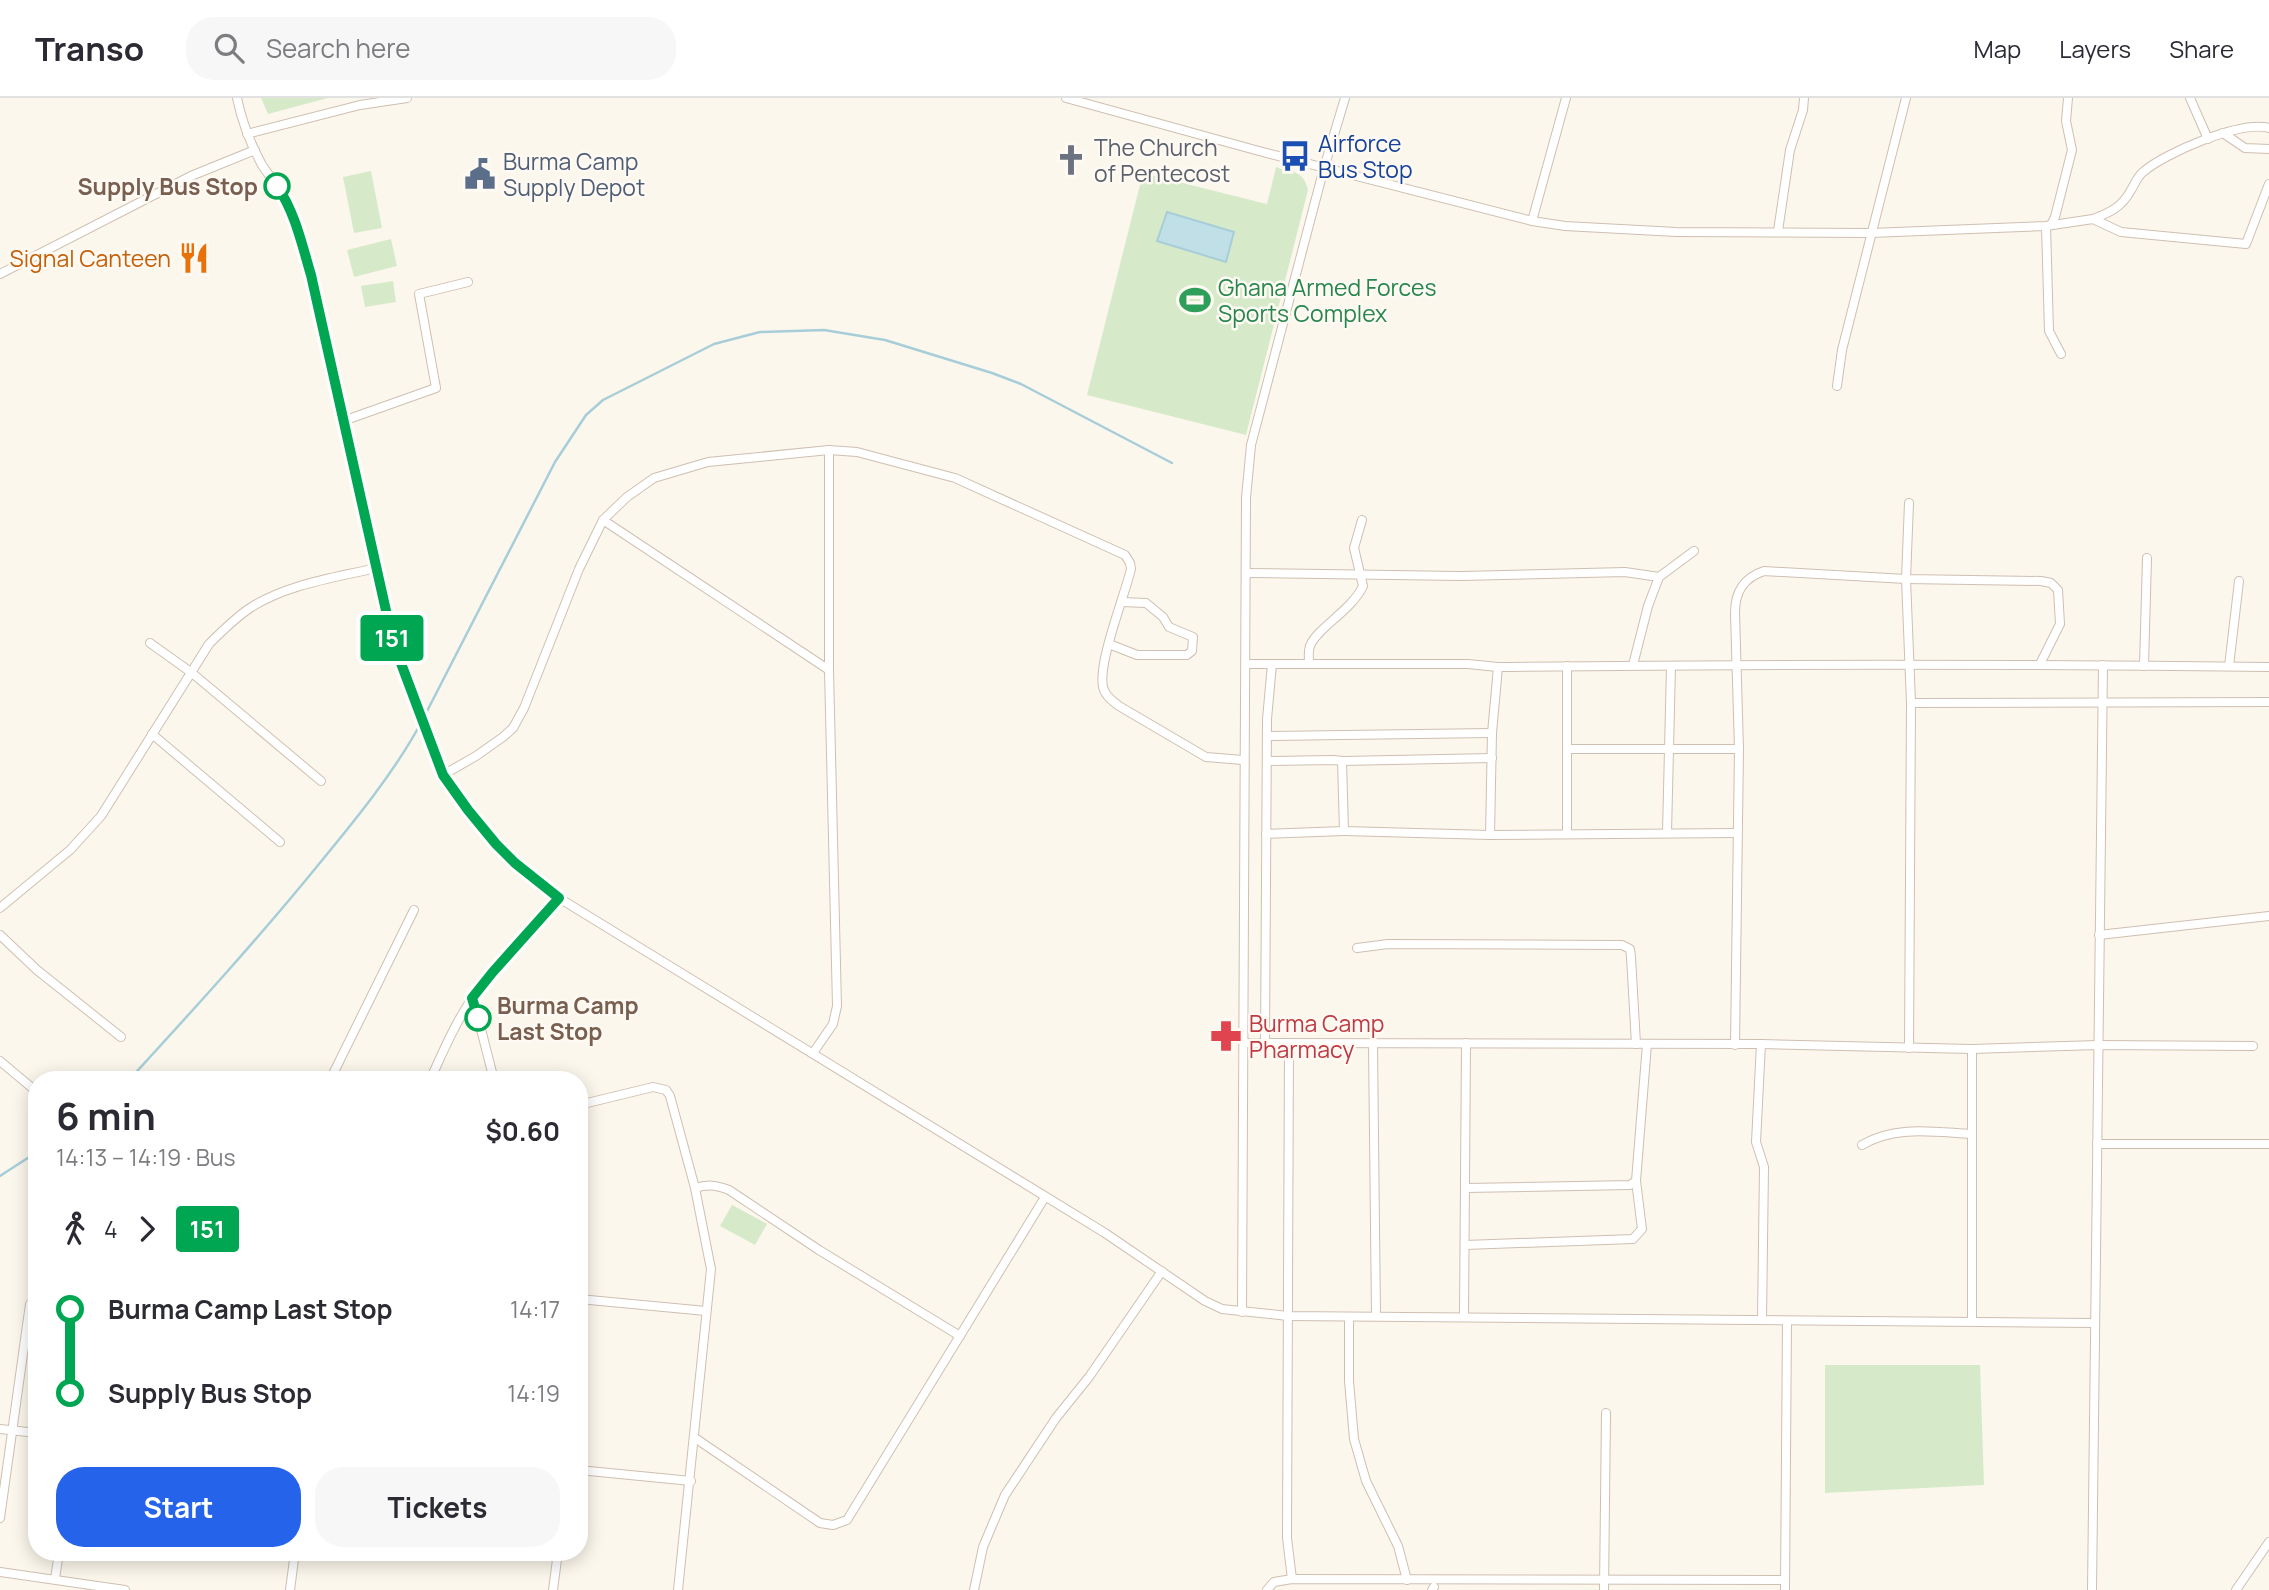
<!DOCTYPE html>
<html lang="en">
<head>
<meta charset="utf-8">
<style>
  :root { --surface:#fff; --page:#f7f7f7; --text:#2b2b33; --muted:#7c7c81; --line:#e1e1e2; --accent:#2563eb }
  body { margin:0; font-family:Manrope,sans-serif; background:var(--page); color:var(--text); height:100vh; display:flex; flex-direction:column; font-size:26px; white-space:nowrap }
  * { box-sizing:border-box; margin:0 }
  p { font-size:23px; color:var(--muted) }
  .icon { flex:none; width:38px; height:38px; fill:none; stroke:currentColor; stroke-width:2; stroke-linecap:round; stroke-linejoin:round }
  .map { position:relative; flex:1; overflow:hidden }
  .side { position:absolute; left:28px; top:973px; width:560px; height:490px; display:flex; flex-direction:column; background:var(--surface); border-radius:28px; box-shadow:0 4px 18px #0003 }
  .side>* { flex:none }
  .badge { padding:0 14px; border-radius:5px; font-size:24px; line-height:46px }
  .map>.badge { position:absolute; translate:-50% -50%; box-shadow:0 0 0 4px #fff }
  .legs { display:flex; align-items:center; gap:10px; height:77px; padding:0 28px; font-size:23px }
  .legs p { margin-inline-start:auto }
  .head { display:flex; align-items:center; justify-content:space-between; height:119px; padding:0 28px }
  h1 { font-size:38px; font-weight:700; line-height:52px }
  .primary-button { display:flex; gap:14px; margin-top:auto; padding:14px 28px }
  .primary-button a { flex:1; height:80px; border-radius:28px; background:var(--accent); color:#fff; font-size:28px; font-weight:700; line-height:80px; text-align:center }
  .primary-button a+a { background:var(--page); color:var(--text) }
  ul { padding:0 28px; list-style:none }
  li { display:flex; align-items:center; gap:24px; height:84px; font-size:26px }
  li i { display:grid; place-items:center; width:10px; height:100%; margin:0 9px; background:currentColor }
  li i::after { content:''; width:18px; height:18px; margin:-9px; border:5px solid; border-radius:50%; background:var(--surface) }
  li p { margin-inline-start:auto }
  li:first-child i { background:linear-gradient(#0000 50%,currentColor 0) }
  li:last-child i { background:linear-gradient(currentColor 50%,#0000 0) }
  header { display:flex; align-items:center; gap:42px; box-sizing:border-box; height:98px; padding:0 35px; background:var(--surface); border-bottom:2px solid var(--line) }
  header strong { font-size:33px }
  nav { display:flex; gap:38px; margin-inline-start:auto; font-size:24px }
  .search { width:490px; height:63px; background:var(--page); display:flex; align-items:center; gap:18px; box-sizing:border-box; padding:0 24px; border-radius:28px; color:var(--muted); font-size:26px }
  .map>svg:first-child { display:block }
  .green { fill:#d6eaca }
  .water { fill:#c1dfe6; stroke:#a7ced8; stroke-width:2 }
  .lines { fill:none; stroke-linecap:round; stroke-linejoin:round }
  .stream { stroke:#a7ced8; stroke-width:2.5 }
  .minor-casing { stroke:#cfbfb1; stroke-width:10 }
  .minor { stroke:#fff; stroke-width:8 }
  .line-1-casing { stroke:#fff; stroke-width:16 }
  .line-1 { stroke:#00a651; stroke-width:10 }
  .stop-1-dot { fill:#fff; stroke:#00a651; stroke-width:3.5 }
  .labels { text-anchor:middle; dominant-baseline:central; stroke-width:5; stroke-linejoin:round; paint-order:stroke }
  .transit-label { font-size:23px; fill:#164399; stroke:#fefaf3; text-anchor:start }
  .worship-label { font-size:23px; fill:#5b616d; stroke:#fefaf3; text-anchor:start }
  .service-label { font-size:23px; fill:#4e5e75; stroke:#fefaf3; text-anchor:start }
  .stop-label { font-size:23px; font-weight:bold; fill:#785f4f; stroke:#fefaf3; text-anchor:end }
  .food-label { font-size:23px; fill:#c56008; stroke:#fefaf3; text-anchor:end }
  .leisure-label { font-size:23px; fill:#27864d; stroke:#fefaf3; text-anchor:start }
  .health-label { font-size:23px; fill:#be3a42; stroke:#fefaf3; text-anchor:start }
</style>
</head>
<body>
<header>
<strong>Transo</strong>
<div class="search"><svg class="icon" aria-label="search" viewBox="0 0 24 24"><circle cx="10" cy="10" r="6"/><path d="M15 15l6 6"/></svg>Search here</div>
<nav><a>Map</a><a>Layers</a><a>Share</a></nav>
</header>
<div class="map">
<svg width="2269" height="1492" viewBox="0 0 2269 1492">
  <rect width="100%" height="100%" fill="#fcf7ec"/>
  <g class="green">
    <path d="M261,0H328L268,16Z"/>
    <path d="M1276,69C1292,73 1304,73 1308,92L1246,337L1087,297L1143,75L1267,106Z"/>
    <path d="M371,73L382,130L354,135L343,79Z"/>
    <path d="M391,141L397,168L354,179L347,152Z"/>
    <path d="M393,183L396,204L365,209L361,188Z"/>
    <path d="M732,1107L767,1126L755,1147L720,1128Z"/>
    <path d="M1825,1267H1980L1984,1387L1825,1395Z"/>
  </g>
  <path class="water" d="M1167,114L1234,134L1226,164L1157,143Z"/>
  <g class="lines">
    <g class="stream">
      <path d="M424,619L555,364L586,317L603,302L714,246L760,234L824,232L885,242L992,275L1021,286L1172,365"/>
      <path d="M129,982C194,911 258,841 319,766C356,721 393,676 421,625"/>
      <path d="M0,1078L37,1054"/>
    </g>
    <defs>
      <g id="minor">
        <path d="M237,0C242,24 250,45 262,67C269,78 278,87 284,99C297,123 303,150 311,177L393,544L443,677L468,712L497,746L515,765L559,800L1105,1135L1205,1203L1222,1211L1288,1218L2095,1225"/>
        <path d="M1066,0L1259,53L1532,123L1565,128L1676,134L1871,135L2046,128L2093,121L2121,134L2246,146L2269,86"/>
        <path d="M2190,0L2208,41"/>
        <path d="M2223,35L2245,50L2269,51"/>
        <path d="M247,36L360,7L407,0"/>
        <path d="M2093,121C2111,114 2122,109 2131,92C2135,86 2137,79 2143,74C2165,55 2241,22 2269,30"/>
        <path d="M1532,123L1566,0"/>
        <path d="M2051,127L2055,119L2072,52L2066,23L2068,0"/>
        <path d="M2046,128L2049,233L2061,256"/>
        <path d="M1778,133L1790,52L1803,12L1804,0"/>
        <path d="M0,176L191,78L255,52"/>
        <path d="M1837,288L1842,252L1906,0"/>
        <path d="M343,323L436,290L419,196L468,184"/>
        <path d="M1909,405L1906,481L1911,605L1909,950"/>
        <path d="M603,422L829,572"/>
        <path d="M1246,475L1460,478L1625,474L1659,479"/>
        <path d="M150,545L192,575L321,683"/>
        <path d="M1109,546L1137,557H1187L1192,553L1193,539L1169,529L1163,519L1146,505L1122,504"/>
        <path d="M1247,566H1468L1498,569C1755,566 2012,566 2269,569"/>
        <path d="M1309,566C1309,560 1308,554 1310,548C1317,530 1352,512 1363,488L1354,450L1362,422"/>
        <path d="M1633,567L1648,508L1659,479L1694,453"/>
        <path d="M2144,568L2147,460"/>
        <path d="M2229,568L2239,483"/>
        <path d="M1911,605L2269,604"/>
        <path d="M152,636L280,744"/>
        <path d="M1267,638L1492,635"/>
        <path d="M1567,651H1739"/>
        <path d="M1267,663L1334,662L1342,663L1344,733L1490,737L1737,735"/>
        <path d="M1342,663L1492,660"/>
        <path d="M443,677L476,658L503,639L513,630L524,610L579,471L603,422L627,399L654,380L708,364L829,352L857,354L955,380L1125,457L1130,465L1131,471C1125,497 1095,571 1104,592C1107,600 1113,603 1119,608L1206,659L1243,662"/>
        <path d="M1667,735L1671,568"/>
        <path d="M1266,736L1344,733"/>
        <path d="M1567,736V568"/>
        <path d="M1490,737L1492,635L1498,569"/>
        <path d="M0,810L70,752L101,718L209,546C222,533 235,520 250,510C287,486 334,480 376,470"/>
        <path d="M0,837L37,872L121,939"/>
        <path d="M2099,837L2269,818"/>
        <path d="M1357,850L1388,846L1622,847L1630,851L1631,859L1636,946"/>
        <path d="M473,900L494,982"/>
        <path d="M1244,945L1761,946L1972,951L2098,947L2253,948"/>
        <path d="M1265,946L1267,621L1272,566"/>
        <path d="M1289,946L1287,1440L1292,1481"/>
        <path d="M1373,946L1376,1218"/>
        <path d="M1761,946L1756,1044L1764,1069L1762,1222"/>
        <path d="M1735,947L1739,651L1735,515C1735,494 1743,480 1764,473L1906,481L2041,483L2051,485L2058,492L2060,526L2040,566"/>
        <path d="M813,955L833,926L837,908L829,572V352"/>
        <path d="M0,963L37,994"/>
        <path d="M330,982L414,812"/>
        <path d="M430,982C443,954 455,925 473,899C498,864 530,832 559,800"/>
        <path d="M579,1007L653,989L666,992L670,998L695,1090L711,1171L678,1492"/>
        <path d="M2097,1046H2269"/>
        <path d="M1862,1047C1895,1027 1934,1034 1971,1036"/>
        <path d="M695,1090C708,1086 716,1087 729,1092L819,1152L960,1238"/>
        <path d="M1465,1090L1630,1087L1636,1083L1647,946"/>
        <path d="M1465,1147L1633,1141L1642,1131L1636,1083"/>
        <path d="M579,1201L706,1213"/>
        <path d="M1242,1214L1246,400L1251,347L1324,70L1345,0"/>
        <path d="M1349,1219V1283L1354,1341L1366,1383L1398,1448L1407,1482"/>
        <path d="M1464,1219L1466,945"/>
        <path d="M1972,1223V951"/>
        <path d="M0,1331L37,1335"/>
        <path d="M695,1340L820,1425L833,1427L847,1422L1045,1099"/>
        <path d="M579,1372L691,1383"/>
        <path d="M0,1420L30,1206"/>
        <path d="M0,1474L125,1492"/>
        <path d="M55,1481L59,1454"/>
        <path d="M290,1492L295,1454"/>
        <path d="M553,1492L558,1454"/>
        <path d="M974,1492L983,1449L1005,1397L1056,1320L1089,1279L1162,1173"/>
        <path d="M1267,1492L1274,1484L1292,1481L1785,1482"/>
        <path d="M1432,1492L1434,1489"/>
        <path d="M1604,1492L1606,1315"/>
        <path d="M1785,1492L1787,1223"/>
        <path d="M2092,1492L2103,567"/>
        <path d="M2236,1492L2269,1444"/>
      </g>
    </defs>
    <use href="#minor" class="minor-casing"/>
    <use href="#minor" class="minor"/>
  </g>
  <g class="lines">
    <defs>
      <path id="line-1" d="M277,88C295,114 302,147 311,177L393,544L443,677L468,712L496,746L515,765L559,800L492,875L472,900L478,920"/>
    </defs>
    <use href="#line-1" class="line-1-casing"/>
    <use href="#line-1" class="line-1"/>
  </g>
  <defs>
    <symbol id="bus-bare" viewBox="-9 -9 18 18"><path d="M-5-6H5V4H4V6H2V4H-2V6H-4V4H-5ZM-3.5-4V0h7V-4ZM-3.5 1.2v1.5H-2V1.2ZM2 1.2v1.5H3.5V1.2Z" fill="#1a4fb4" stroke="#fefaf3" stroke-width="2.5" paint-order="stroke"/></symbol>
    <symbol id="church-bare" viewBox="-9 -9 18 18"><path d="M-1.2-6h2.4v3.5h3.3v2.4h-3.3V6h-2.4V-.1h-3.3v-2.4h3.3Z" fill="#6b7280" stroke="#fefaf3" stroke-width="2.5" paint-order="stroke"/></symbol>
    <symbol id="civic-bare" viewBox="-9 -9 18 18"><path d="M-.6-6.5H3V-4.5H.6V-3L4-1V1h2V6H-6V1h2V-1L-.6-3ZM-1.2 2.5V6h2.4V2.5Z" fill="#5c6f8a" stroke="#fefaf3" stroke-width="2.5" paint-order="stroke"/></symbol>
    <symbol id="restaurant-bare" viewBox="-9 -9 18 18"><path d="M-5-6h1v4h1v-4h1v4h1v-4h1v5L-1.5 .5V6h-2V.5L-5-1ZM5-6V6H3V1.5H1.5Q1.5-4 5-6Z" fill="#e8710a" stroke="#fefaf3" stroke-width="2.5" paint-order="stroke"/></symbol>
    <symbol id="stadium-bare" viewBox="-9 -9 18 18"><path d="M0-5a6.5 5 0 1 0 0 10a6.5 5 0 1 0 0-10ZM-3.5-1.8h7v3.6h-7Z" fill="#2e9e5b" stroke="#fefaf3" stroke-width="2.5" paint-order="stroke"/></symbol>
    <symbol id="pharmacy-bare" viewBox="-9 -9 18 18"><path d="M-2-6h4v4h4v4h-4v4h-4v-4h-4v-4h4Z" fill="#e0444e" stroke="#fefaf3" stroke-width="2.5" paint-order="stroke"/></symbol>
  </defs>
  <g fill-rule="evenodd">
    <use href="#bus-bare" x="1273" y="36" width="44" height="44"/>
    <use href="#church-bare" x="1049" y="40" width="44" height="44"/>
    <use href="#civic-bare" x="458" y="54" width="44" height="44"/>
    <use href="#restaurant-bare" x="172" y="138" width="44" height="44"/>
    <use href="#stadium-bare" x="1173" y="180" width="44" height="44"/>
    <use href="#pharmacy-bare" x="1204" y="916" width="44" height="44"/>
  </g>
  <g class="stop-1-dot">
    <circle cx="277" cy="88" r="12"/>
    <circle cx="478" cy="920" r="12"/>
  </g>
  <g class="labels">
    <g class="transit-label">
      <text x="1318" y="45">Airforce<tspan x="1318" dy="26">Bus Stop</tspan></text>
    </g>
    <g class="worship-label">
      <text x="1094" y="49">The Church<tspan x="1094" dy="26">of Pentecost</tspan></text>
    </g>
    <g class="service-label">
      <text x="503" y="63">Burma Camp<tspan x="503" dy="26">Supply Depot</tspan></text>
    </g>
    <g class="stop-label">
      <text x="258" y="88">Supply Bus Stop</text>
      <text x="497" y="907" text-anchor="start">Burma Camp<tspan x="497" dy="26">Last Stop</tspan></text>
    </g>
    <g class="food-label">
      <text x="171" y="160">Signal Canteen</text>
    </g>
    <g class="leisure-label">
      <text x="1218" y="189">Ghana Armed Forces<tspan x="1218" dy="26">Sports Complex</tspan></text>
    </g>
    <g class="health-label">
      <text x="1249" y="925">Burma Camp<tspan x="1249" dy="26">Pharmacy</tspan></text>
    </g>
  </g>
</svg>
<b class="badge" style="left:392px;top:540px;background:#00a651;color:#fff">151</b>
<section class="side">
<div class="head"><div><h1>6 min</h1><p>14:13 – 14:19 · Bus</p></div><b>$0.60</b></div>
<div class="legs"><svg class="icon" aria-label="walk" viewBox="0 0 24 24"><circle cx="13" cy="4" r="2"/><path d="M13 8l-2 6 4 7M11 14l-3 7M7 12l3-4h3l4 4"/></svg>4<svg class="icon" aria-label="forward" viewBox="0 0 24 24"><path d="M9 5l7 7-7 7"/></svg><b class="badge" style="background:#00a651;color:#fff">151</b></div>
<ul>
<li><i style="color:#00a651"></i><b>Burma Camp Last Stop</b><p>14:17</p></li>
<li><i style="color:#00a651"></i><b>Supply Bus Stop</b><p>14:19</p></li>
</ul>
<div class="primary-button"><a>Start</a><a>Tickets</a></div>
</section>
</div>
</body>
</html>
